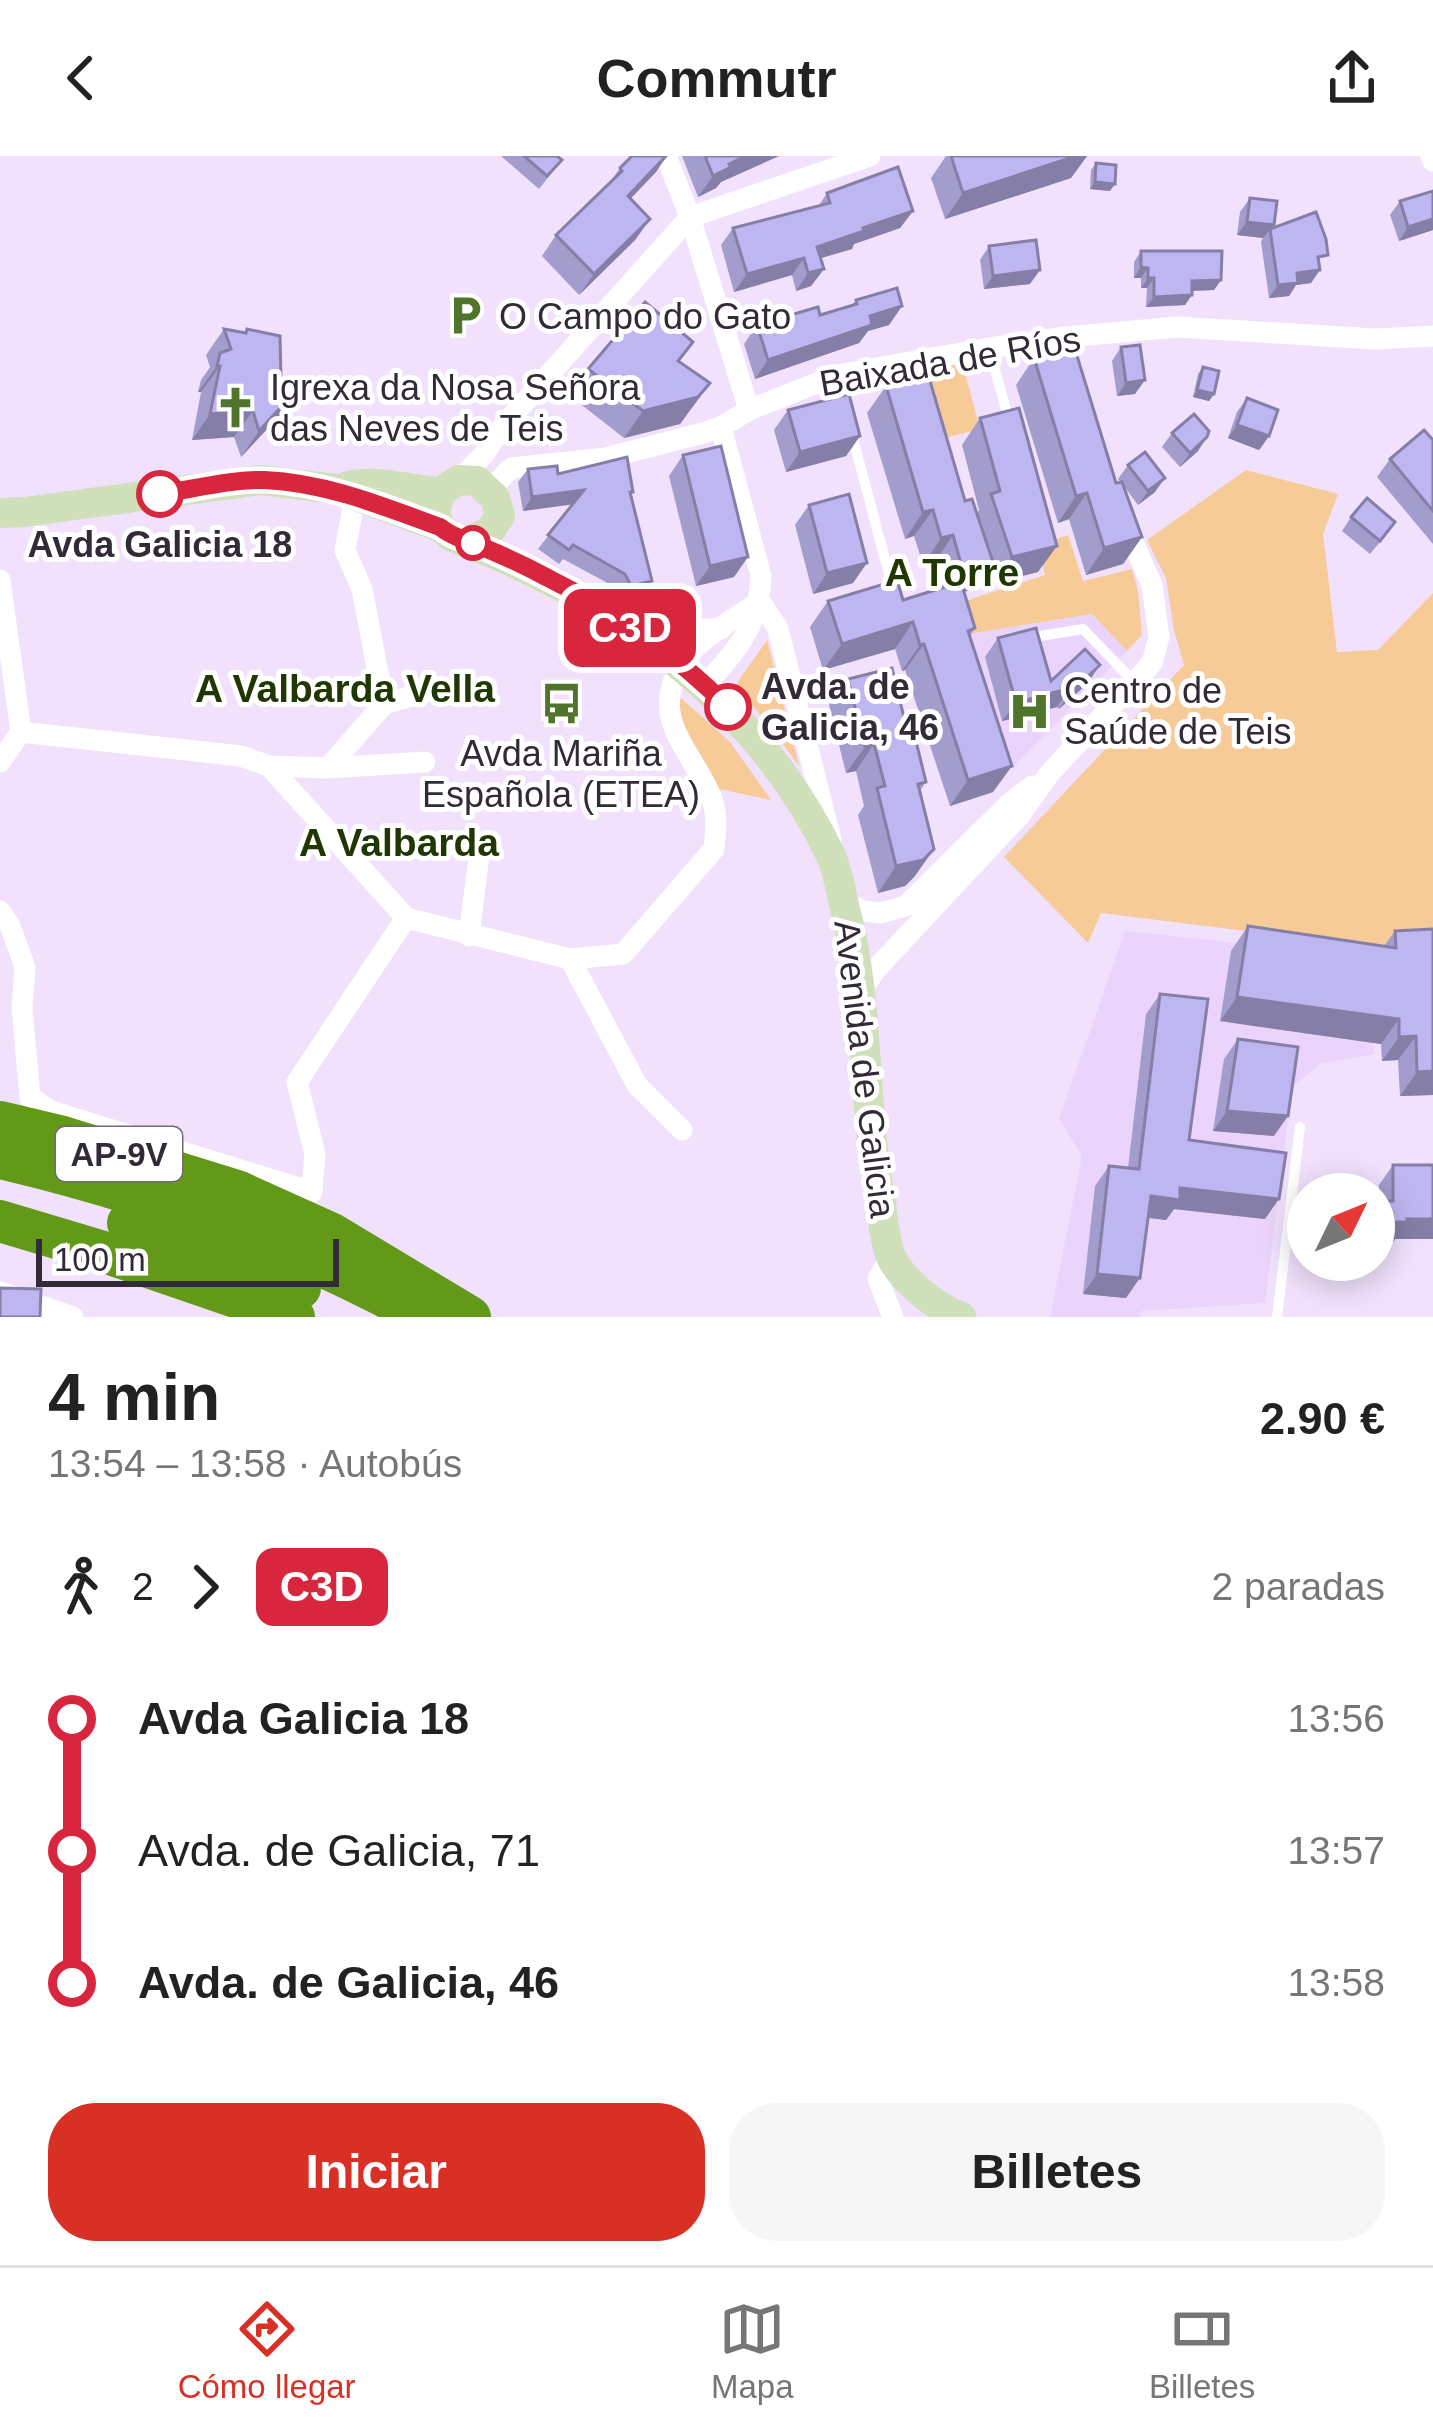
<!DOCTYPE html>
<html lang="es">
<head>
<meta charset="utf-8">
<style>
  :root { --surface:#fff; --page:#f6f6f6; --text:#222; --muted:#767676; --line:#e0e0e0; --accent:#d93025 }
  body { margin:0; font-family:Helvetica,sans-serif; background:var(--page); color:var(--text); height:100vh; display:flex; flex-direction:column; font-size:45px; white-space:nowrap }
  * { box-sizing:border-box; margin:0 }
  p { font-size:39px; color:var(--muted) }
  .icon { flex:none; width:66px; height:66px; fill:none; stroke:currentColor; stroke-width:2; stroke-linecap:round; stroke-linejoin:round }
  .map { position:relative; height:1161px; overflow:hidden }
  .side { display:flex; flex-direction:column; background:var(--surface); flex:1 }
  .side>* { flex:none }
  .badge { padding:0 24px; border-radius:18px; font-size:42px; line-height:78px }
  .needle { width:78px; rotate:47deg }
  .tools { position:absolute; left:1287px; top:1017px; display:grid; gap:24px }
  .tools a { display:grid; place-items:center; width:108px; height:108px; border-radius:50%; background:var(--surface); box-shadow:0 6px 30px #0003; font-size:60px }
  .scale { position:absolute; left:36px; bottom:30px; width:303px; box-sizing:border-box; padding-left:12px; border:6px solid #322a37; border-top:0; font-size:33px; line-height:42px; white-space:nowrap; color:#322a37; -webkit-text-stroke:9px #fff; paint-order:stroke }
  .map>.badge { position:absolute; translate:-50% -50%; box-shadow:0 0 0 6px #fff }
  .legs { display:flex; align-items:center; gap:18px; height:132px; padding:0 48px; font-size:39px }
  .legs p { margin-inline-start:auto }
  .headline { display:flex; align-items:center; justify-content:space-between; height:204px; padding:0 48px }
  h1 { font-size:66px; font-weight:700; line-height:90px }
  .action { display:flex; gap:24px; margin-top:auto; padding:24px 48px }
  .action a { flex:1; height:138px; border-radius:48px; background:var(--accent); color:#fff; font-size:48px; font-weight:700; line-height:138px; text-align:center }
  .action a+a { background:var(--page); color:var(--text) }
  ul { padding:0 48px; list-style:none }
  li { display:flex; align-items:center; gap:42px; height:132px; font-size:45px }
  li i { display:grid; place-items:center; width:18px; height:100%; margin:0 15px; background:currentColor }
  li i::after { content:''; width:30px; height:30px; margin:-15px; border:9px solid; border-radius:50%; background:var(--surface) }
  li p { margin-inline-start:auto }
  li:first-child i { background:linear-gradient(#0000 50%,currentColor 0) }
  li:last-child i { background:linear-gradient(currentColor 50%,#0000 0) }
  header { display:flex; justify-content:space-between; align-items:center; height:156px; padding:0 48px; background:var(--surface); font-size:54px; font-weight:700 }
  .dock { display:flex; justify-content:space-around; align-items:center; height:168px; border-top:3px solid var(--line); background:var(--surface); font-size:33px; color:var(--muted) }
  .dock a { display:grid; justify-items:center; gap:6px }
  .dock .selected { color:var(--accent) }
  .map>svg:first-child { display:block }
  .built { fill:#ebd4fc }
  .green { fill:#f7cb97 }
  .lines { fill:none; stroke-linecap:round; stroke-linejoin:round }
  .service { stroke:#fff; stroke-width:10 }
  .minor { stroke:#fff; stroke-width:21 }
  .secondary { stroke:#d0e0ba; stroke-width:30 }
  .motorway { stroke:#629918; stroke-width:42 }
  .wall { fill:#a39dce }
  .shaded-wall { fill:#857fa8 }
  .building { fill:#beb6f0; stroke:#857fa8; stroke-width:3 }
  .line-1-casing { stroke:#fff; stroke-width:27 }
  .line-1 { stroke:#d7263d; stroke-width:18 }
  .stop-1-dot { fill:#fff; stroke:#d7263d; stroke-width:6 }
  .labels { text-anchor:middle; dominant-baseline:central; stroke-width:10; stroke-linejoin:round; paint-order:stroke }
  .shield { fill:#fff; stroke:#706a73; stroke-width:3 }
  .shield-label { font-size:33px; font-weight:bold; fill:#322a37 }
  .poi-label { font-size:36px; fill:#322a37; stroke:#fff; text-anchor:start }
  .street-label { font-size:36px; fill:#322a37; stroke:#fff }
  .stop-label { font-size:36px; font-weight:bold; fill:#322a37; stroke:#fff }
  .neighbourhood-label { font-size:39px; font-weight:bold; fill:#203703; stroke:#fff }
</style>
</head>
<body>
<header><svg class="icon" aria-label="back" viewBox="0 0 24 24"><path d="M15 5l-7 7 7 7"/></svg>Commutr<svg class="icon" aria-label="share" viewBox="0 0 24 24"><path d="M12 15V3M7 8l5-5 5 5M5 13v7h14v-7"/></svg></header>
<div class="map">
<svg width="1433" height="1161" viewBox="0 0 1433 1161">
  <rect width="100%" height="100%" fill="#f1e1fd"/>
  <g class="built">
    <path d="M1092,458L1127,495L1009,615L969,478Z"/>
    <path d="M1125,775L1372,801L1374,898L1320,908L1292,931L1265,1147L1141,1155L1140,1161H1050L1082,1000L1059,963Z"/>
  </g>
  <g class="green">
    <path d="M962,206L980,273L941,283L923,217Z"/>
    <path d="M1246,314L1338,338L1323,378L1337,496L1378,494L1433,437V790L1376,791L1101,757L1088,787L1004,701L1184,509L1174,474L1166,422L1147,384Z"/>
    <path d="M1068,379L1083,425L1132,413L1138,435L1142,479L1127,495L1092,458L969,478L959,447L1045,419L1038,389Z"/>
    <path d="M767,484L799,610L767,566L736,532L739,524Z"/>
    <path d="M681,542L730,586L771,644L719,633L676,558Z"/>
  </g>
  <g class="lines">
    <g class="service">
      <path d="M989,192L1009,264"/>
      <path d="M851,275L890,422"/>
      <path d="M1034,481L1083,473L1135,527"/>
      <path d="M1277,1161L1300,971"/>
    </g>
    <g class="minor">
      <path d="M666,0L690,61L749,254"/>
      <path d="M1431,0L1433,5"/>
      <path d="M459,324L484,298L504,269L690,61L870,0"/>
      <path d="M490,334L511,312L606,302L703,277L721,271L749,254L837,219L989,192L1066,181L1177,171L1375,183L1433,180"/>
      <path d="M0,424L21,576L0,606"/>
      <path d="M760,445L778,473L831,684"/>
      <path d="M622,461L677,474L721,473"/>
      <path d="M705,529C738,493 759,470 761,420L721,271"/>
      <path d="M384,548L432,534"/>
      <path d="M21,576L241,600L269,610L406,762L570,803L623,798L714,693C716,675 718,655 710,638C691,594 649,562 681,510C697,482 735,463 760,445"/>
      <path d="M269,610L328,612L384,548L362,433L345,394L355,341"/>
      <path d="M328,612L425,606"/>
      <path d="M844,747L864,755L881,757L906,750L1009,648L1032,630"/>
      <path d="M0,755L10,770L25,811L22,852L30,941L51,955L312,1036L315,998L297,926L406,762"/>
      <path d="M469,780L479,700"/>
      <path d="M570,803L637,929L682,974"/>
      <path d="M861,835L877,812L1020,659L1049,618L1152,507L1159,481L1152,429L1124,366"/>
      <path d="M891,1101L878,1123L893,1161"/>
      <path d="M0,1136L73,1161"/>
    </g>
    <g class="secondary">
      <path d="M348,330C377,323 410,334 440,336"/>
      <path d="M0,357L24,356L261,324L337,333L440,371L452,381C611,441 756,543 831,700C838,716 841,736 845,753C870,847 862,945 880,1041C883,1059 884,1086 892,1103C905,1127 936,1151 961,1161"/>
      <path d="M440,371L435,357L440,336L459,324L477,325L495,342L500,360L489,376L468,385"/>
    </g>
    <g class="motorway">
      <path d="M0,966L63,981L237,1035L332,1078L470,1161"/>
      <path d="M0,1002C107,1027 214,1062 315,1107C348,1121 381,1139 414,1155"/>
      <path d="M0,1065L107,1097L294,1161"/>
      <path d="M128,1067L300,1132"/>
    </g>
  </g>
  <g class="wall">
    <path d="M501,0H557L562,4L539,33Z"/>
    <path d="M632,0H667L656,16L630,43L650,63L635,84L579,139L542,100L556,79L610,26L620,12Z"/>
    <path d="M682,0H779L721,26L716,32L698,41Z"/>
    <path d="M946,0H1087L1071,22L945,63L931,22Z"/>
    <path d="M1096,7L1110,35L1090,33L1091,14Z"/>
    <path d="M1433,35V74L1399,85L1390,59L1400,45Z"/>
    <path d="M827,37L913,55L900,72L854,88L852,93L821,102L824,113L811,130L796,135L792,119L734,136L721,89L733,72L818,51Z"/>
    <path d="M1250,42L1274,69L1272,72L1319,112L1311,127L1296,129L1289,140L1269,142L1261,86L1263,82L1237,79L1240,56Z"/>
    <path d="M989,90L1030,128L984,133L980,104Z"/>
    <path d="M1141,95L1221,124L1214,134L1192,135L1185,149L1146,151L1147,132H1141V122H1134V106Z"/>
    <path d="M856,144L902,150L889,169L868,175L859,187L755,223L744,188L757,169L820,159L852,149Z"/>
    <path d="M224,173L245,177L247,173L281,223L285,254L241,301L234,281L192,284L201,236H198L201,224L210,211L206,199Z"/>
    <path d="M1121,191L1135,238L1117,240L1112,205Z"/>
    <path d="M1034,202L1116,327L1121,326L1118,323L1128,309L1155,336L1138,349L1123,329L1142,381L1123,408L1086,419L1069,363L1058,367L1016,229Z"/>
    <path d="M679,206L710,227L680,268L624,282L569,239L588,213Z"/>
    <path d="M1203,211L1214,238L1209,245L1193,241L1198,218Z"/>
    <path d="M886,230L965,345L977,358L979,354L962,289L980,262L1038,416L993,427L988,413L974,433L964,436L975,472L970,480L993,636L950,650L905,514L902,515L895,493L823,514L810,471L828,445L903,444L942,432L935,406L923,409L914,380L905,383L867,257Z"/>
    <path d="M1247,242L1269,280L1259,294L1228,282L1237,256Z"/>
    <path d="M788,254L860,280L846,300L786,316L774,274Z"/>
    <path d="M1172,277L1198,295L1180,311L1162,291Z"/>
    <path d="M1433,284V388L1377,321L1390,303Z"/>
    <path d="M683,299L734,421L696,430L669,320Z"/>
    <path d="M528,313L633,336L630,339L642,439L621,444L615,431L563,403L559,408L538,393L573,348L523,355L518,326Z"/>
    <path d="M809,349L853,427L813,438L795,369Z"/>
    <path d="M1351,361L1386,379L1370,398L1342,375Z"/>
    <path d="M998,482L1051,525L1087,528L1059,553L1057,551L1002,565L985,501Z"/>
    <path d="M848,523L908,578L926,626L920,635L915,720L905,730L878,737L858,659L864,650L856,615L846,617L829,549Z"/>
    <path d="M1248,770L1384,790L1395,775L1433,773V939L1400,940L1398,904L1382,905L1381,888L1220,865L1231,795Z"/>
    <path d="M1160,838L1189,984L1265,1063L1174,1053L1166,1064L1148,1062L1126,1142L1083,1138L1095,1030L1109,1010L1128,1012L1146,858Z"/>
    <path d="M1238,883L1274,980L1213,975L1224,903Z"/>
    <path d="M1393,1009H1433V1083H1395L1393,1086H1382L1374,1092V1061L1379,1054V1029Z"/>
  </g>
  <g class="shaded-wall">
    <path d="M666,0L656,16L613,61L628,40Z"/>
    <path d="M746,0H779L721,26L716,32L698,41L713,20L729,8Z"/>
    <path d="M1076,0H1087L1071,22L945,63L963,37Z"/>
    <path d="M1095,26L1115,28L1110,35L1090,33Z"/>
    <path d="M913,55L900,72L854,88L852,93L821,102L819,105L817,91Z"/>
    <path d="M650,63L635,84L579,139L594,118Z"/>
    <path d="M1433,63V74L1399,85L1408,71Z"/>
    <path d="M1247,66L1274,69L1263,82L1237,79Z"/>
    <path d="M804,102L792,119L734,136L747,118Z"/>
    <path d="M1141,111L1148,112L1141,122H1134Z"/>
    <path d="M824,113L811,130L796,135L808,117Z"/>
    <path d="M1040,114L1030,128L984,133L993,120Z"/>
    <path d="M1320,114L1311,127L1296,129L1289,140L1269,142L1278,129L1297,117Z"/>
    <path d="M1148,122H1154L1147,132H1141Z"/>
    <path d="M1221,124L1214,134L1184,135L1192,125Z"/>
    <path d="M1192,139L1185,149L1146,151L1154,141Z"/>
    <path d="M902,150L889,169L868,175L859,187L755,223L768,204L870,160Z"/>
    <path d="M217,210H220L201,236H198Z"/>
    <path d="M1145,224L1135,238L1117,240L1126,227Z"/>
    <path d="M303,227L285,254L241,301L259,275Z"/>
    <path d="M710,227L680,268L624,282L643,255Z"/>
    <path d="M1197,234L1214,238L1209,245L1193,241Z"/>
    <path d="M253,255L234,281L192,284L210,258Z"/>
    <path d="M1237,269L1269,280L1259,294L1228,282Z"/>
    <path d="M860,280L846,300L786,316L800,296Z"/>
    <path d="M1207,281L1198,295L1180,311L1190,297Z"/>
    <path d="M1165,322L1155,336L1138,349L1148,335Z"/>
    <path d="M584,334L575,348L523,355L532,341Z"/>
    <path d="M1087,337L1069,363L1058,367L1076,340Z"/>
    <path d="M933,354L914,380L905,383L923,356Z"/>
    <path d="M953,379L935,406L923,409L941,382Z"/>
    <path d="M1142,381L1123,408L1086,419L1104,392Z"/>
    <path d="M1057,390L1038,416L993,427L1012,401Z"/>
    <path d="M748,401L734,421L696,430L710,410Z"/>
    <path d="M993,406L974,433L945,441L963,415Z"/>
    <path d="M867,407L853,427L813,438L827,417Z"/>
    <path d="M652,425L642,439L621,444L631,430Z"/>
    <path d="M913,466L895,493L823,514L842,488Z"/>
    <path d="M924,488L905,514L902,515L920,489Z"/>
    <path d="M1100,509L1087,528L1059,553L1072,535Z"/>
    <path d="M1070,532L1057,551L1002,565L1016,547Z"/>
    <path d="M874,588L856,615L846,617L865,591Z"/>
    <path d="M1012,610L993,636L950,650L968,624Z"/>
    <path d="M934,693L915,720L905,730L878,737L896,710Z"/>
    <path d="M1237,841L1399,863L1381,888L1220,865Z"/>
    <path d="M1416,880L1398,904L1382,905L1399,881Z"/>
    <path d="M1433,915V939L1400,940L1417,916Z"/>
    <path d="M1227,955L1288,960L1274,980L1213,975Z"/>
    <path d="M1180,1032L1279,1043L1265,1063L1174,1053L1166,1064L1137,1060L1151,1040Z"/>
    <path d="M1407,1063H1433V1083H1395L1393,1086H1382L1374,1092V1075L1377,1072Z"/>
    <path d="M1097,1118L1140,1122L1126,1142L1083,1138Z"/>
  </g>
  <g class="building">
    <path d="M524,0H557L562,4L547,20Z"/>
    <path d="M632,0H666L628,40L650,63L594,118L556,79L622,15L620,12Z"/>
    <path d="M705,0H746L729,8L731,11L713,20Z"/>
    <path d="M951,0H1076L963,37Z"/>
    <path d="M1096,7L1116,9L1115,28L1095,26Z"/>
    <path d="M898,11L913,55L863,72L864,75L817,91L824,113L808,117L804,102L747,118L733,72L830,47L827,37Z"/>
    <path d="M1433,35V63L1408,71L1400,45Z"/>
    <path d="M1250,42L1277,45L1274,69L1247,66Z"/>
    <path d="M1316,56L1326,83L1328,99L1318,101L1320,114L1297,117L1298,127L1278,129L1270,73Z"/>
    <path d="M1036,84L1040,114L993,120L989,90Z"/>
    <path d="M1141,95H1222L1221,124L1192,125V139L1154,141V122H1148V112L1141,111Z"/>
    <path d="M897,132L902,150L870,160L872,169L768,204L757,169L818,151L820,159L857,148L856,144Z"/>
    <path d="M645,146L693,186L678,205L710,227L698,241L643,255L588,213Z"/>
    <path d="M224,173L246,177L247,173L280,180L281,223L303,227L259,275L253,255L210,258L220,210H217L220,197L231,193Z"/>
    <path d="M1140,189L1145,224L1126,227L1121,191Z"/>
    <path d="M1074,190L1116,327L1122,326L1142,381L1104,392L1087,337L1076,340L1034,202Z"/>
    <path d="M1203,211L1219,215L1214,238L1197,234Z"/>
    <path d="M928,218L965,345L972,343L993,406L963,415L953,379L941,382L933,354L923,356L886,230Z"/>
    <path d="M849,238L860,280L800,296L788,254Z"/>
    <path d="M1247,242L1278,254L1269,280L1237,269Z"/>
    <path d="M1019,252L1057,390L1012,401L991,338L1000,335L980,262Z"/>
    <path d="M1194,258L1209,275L1207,281L1190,297L1172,277Z"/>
    <path d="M1424,274L1433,284V355L1390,303Z"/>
    <path d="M721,290L748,401L710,410L683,299Z"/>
    <path d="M1145,296L1165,322L1148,335L1128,309Z"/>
    <path d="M627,301L633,336H630L652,425L631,430L625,418L573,389L569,394L548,379L584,334L532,341L528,313L557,310L558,318Z"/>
    <path d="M849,338L867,407L827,417L809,349Z"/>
    <path d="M1367,342L1395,366L1380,385L1351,361Z"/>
    <path d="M897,424L903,444L961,426L975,472L968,475L1012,610L968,624L924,488L920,489L913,466L842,488L828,445Z"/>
    <path d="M1036,472L1051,525L1085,493L1100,509L1072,535L1070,532L1016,547L998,482Z"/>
    <path d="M892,512L908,578L914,577L926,626L918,628L934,693L923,704L896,710L877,632L885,630L874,588L865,591L848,523Z"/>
    <path d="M1248,770L1396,792L1395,775L1433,773V915L1417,916L1416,880L1399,881V863L1237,841Z"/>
    <path d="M1160,838L1208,843L1189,984L1286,997L1279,1043L1180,1032V1044L1151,1040L1140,1122L1097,1118L1109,1010L1139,1013Z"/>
    <path d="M1238,883L1298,891L1288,960L1227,955Z"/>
    <path d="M1393,1009H1433V1063H1407V1066H1396L1387,1073L1377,1072L1375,1063L1379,1057L1385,1054V1045H1393Z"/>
    <path d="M0,1132L41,1133L40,1161H0Z"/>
  </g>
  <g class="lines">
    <defs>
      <path id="line-1" d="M160,338C194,333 231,323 265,324C327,327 382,350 440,371C451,380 460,382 472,387C498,397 524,409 548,422C613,454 677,500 728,551"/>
    </defs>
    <use href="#line-1" class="line-1-casing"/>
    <use href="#line-1" class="line-1"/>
  </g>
  <defs>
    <symbol id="parking-bare" viewBox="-9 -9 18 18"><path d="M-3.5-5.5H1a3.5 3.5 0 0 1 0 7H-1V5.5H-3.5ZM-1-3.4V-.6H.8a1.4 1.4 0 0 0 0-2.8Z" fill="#51742d" stroke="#fff" stroke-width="2.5" paint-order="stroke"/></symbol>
    <symbol id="church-bare" viewBox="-9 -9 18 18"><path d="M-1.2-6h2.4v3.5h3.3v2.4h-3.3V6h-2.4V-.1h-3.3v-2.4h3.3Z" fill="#51742d" stroke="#fff" stroke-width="2.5" paint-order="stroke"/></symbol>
    <symbol id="bus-bare" viewBox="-9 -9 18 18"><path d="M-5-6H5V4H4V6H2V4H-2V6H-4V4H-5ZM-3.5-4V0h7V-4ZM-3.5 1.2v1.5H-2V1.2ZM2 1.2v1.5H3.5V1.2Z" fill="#51742d" stroke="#fff" stroke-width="2.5" paint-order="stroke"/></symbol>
    <symbol id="hospital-bare" viewBox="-9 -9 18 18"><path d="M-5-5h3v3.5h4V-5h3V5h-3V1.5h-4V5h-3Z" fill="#51742d" stroke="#fff" stroke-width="2.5" paint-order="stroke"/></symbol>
  </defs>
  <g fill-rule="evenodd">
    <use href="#parking-bare" x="436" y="130" width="59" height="59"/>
    <use href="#church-bare" x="206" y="222" width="59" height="59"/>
    <use href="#bus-bare" x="532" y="518" width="59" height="59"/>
    <use href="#hospital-bare" x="1000" y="526" width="59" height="59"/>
  </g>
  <g class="stop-1-dot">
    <circle cx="160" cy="338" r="21"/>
    <circle cx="473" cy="387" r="15"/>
    <circle cx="728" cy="551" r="21"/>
  </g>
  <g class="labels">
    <rect class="shield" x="56" y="971" width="126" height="54" rx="9"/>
    <g class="shield-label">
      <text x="119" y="998">AP-9V</text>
    </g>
    <g class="poi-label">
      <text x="499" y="160">O Campo do Gato</text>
      <text x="270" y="231">Igrexa da Nosa Señora<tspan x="270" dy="41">das Neves de Teis</tspan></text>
      <text x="1064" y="534">Centro de<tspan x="1064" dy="41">Saúde de Teis</tspan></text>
      <text x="561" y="597" text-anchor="middle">Avda Mariña<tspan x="561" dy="41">Española (ETEA)</tspan></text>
    </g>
    <g class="street-label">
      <text transform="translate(950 205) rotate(-10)">Baixada de Ríos</text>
      <text transform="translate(865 913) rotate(83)">Avenida de Galicia</text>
    </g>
    <g class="stop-label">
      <text x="160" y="388">Avda Galicia 18</text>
      <text x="761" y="530" text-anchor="start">Avda. de<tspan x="761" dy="41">Galicia, 46</tspan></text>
    </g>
    <g class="neighbourhood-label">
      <text x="952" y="416">A Torre</text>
      <text x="345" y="532">A Valbarda Vella</text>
      <text x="399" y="686">A Valbarda</text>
    </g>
  </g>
</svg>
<div class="tools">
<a><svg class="needle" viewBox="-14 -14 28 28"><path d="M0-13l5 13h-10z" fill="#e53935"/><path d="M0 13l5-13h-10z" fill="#767676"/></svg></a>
</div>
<div class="scale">100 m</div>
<b class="badge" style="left:630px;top:472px;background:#d7263d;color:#fff">C3D</b>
</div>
<section class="side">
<div class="headline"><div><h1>4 min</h1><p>13:54 – 13:58 · Autobús</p></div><b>2.90 €</b></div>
<div class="legs"><svg class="icon" aria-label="walk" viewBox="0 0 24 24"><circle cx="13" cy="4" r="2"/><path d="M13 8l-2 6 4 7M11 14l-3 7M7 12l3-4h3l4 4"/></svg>2<svg class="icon" aria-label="forward" viewBox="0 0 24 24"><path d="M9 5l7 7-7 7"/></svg><b class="badge" style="background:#d7263d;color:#fff">C3D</b><p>2 paradas</p></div>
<ul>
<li><i style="color:#d7263d"></i><b>Avda Galicia 18</b><p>13:56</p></li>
<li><i style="color:#d7263d"></i><span>Avda. de Galicia, 71</span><p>13:57</p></li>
<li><i style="color:#d7263d"></i><b>Avda. de Galicia, 46</b><p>13:58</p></li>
</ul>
<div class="action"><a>Iniciar</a><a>Billetes</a></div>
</section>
<nav class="dock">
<a class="selected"><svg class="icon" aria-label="directions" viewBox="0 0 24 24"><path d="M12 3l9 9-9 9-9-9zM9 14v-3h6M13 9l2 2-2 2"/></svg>Cómo llegar</a>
<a><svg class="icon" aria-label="map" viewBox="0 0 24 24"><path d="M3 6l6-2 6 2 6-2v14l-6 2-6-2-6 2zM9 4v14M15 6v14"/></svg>Mapa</a>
<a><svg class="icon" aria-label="tickets" viewBox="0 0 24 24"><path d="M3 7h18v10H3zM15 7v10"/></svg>Billetes</a>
</nav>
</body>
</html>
